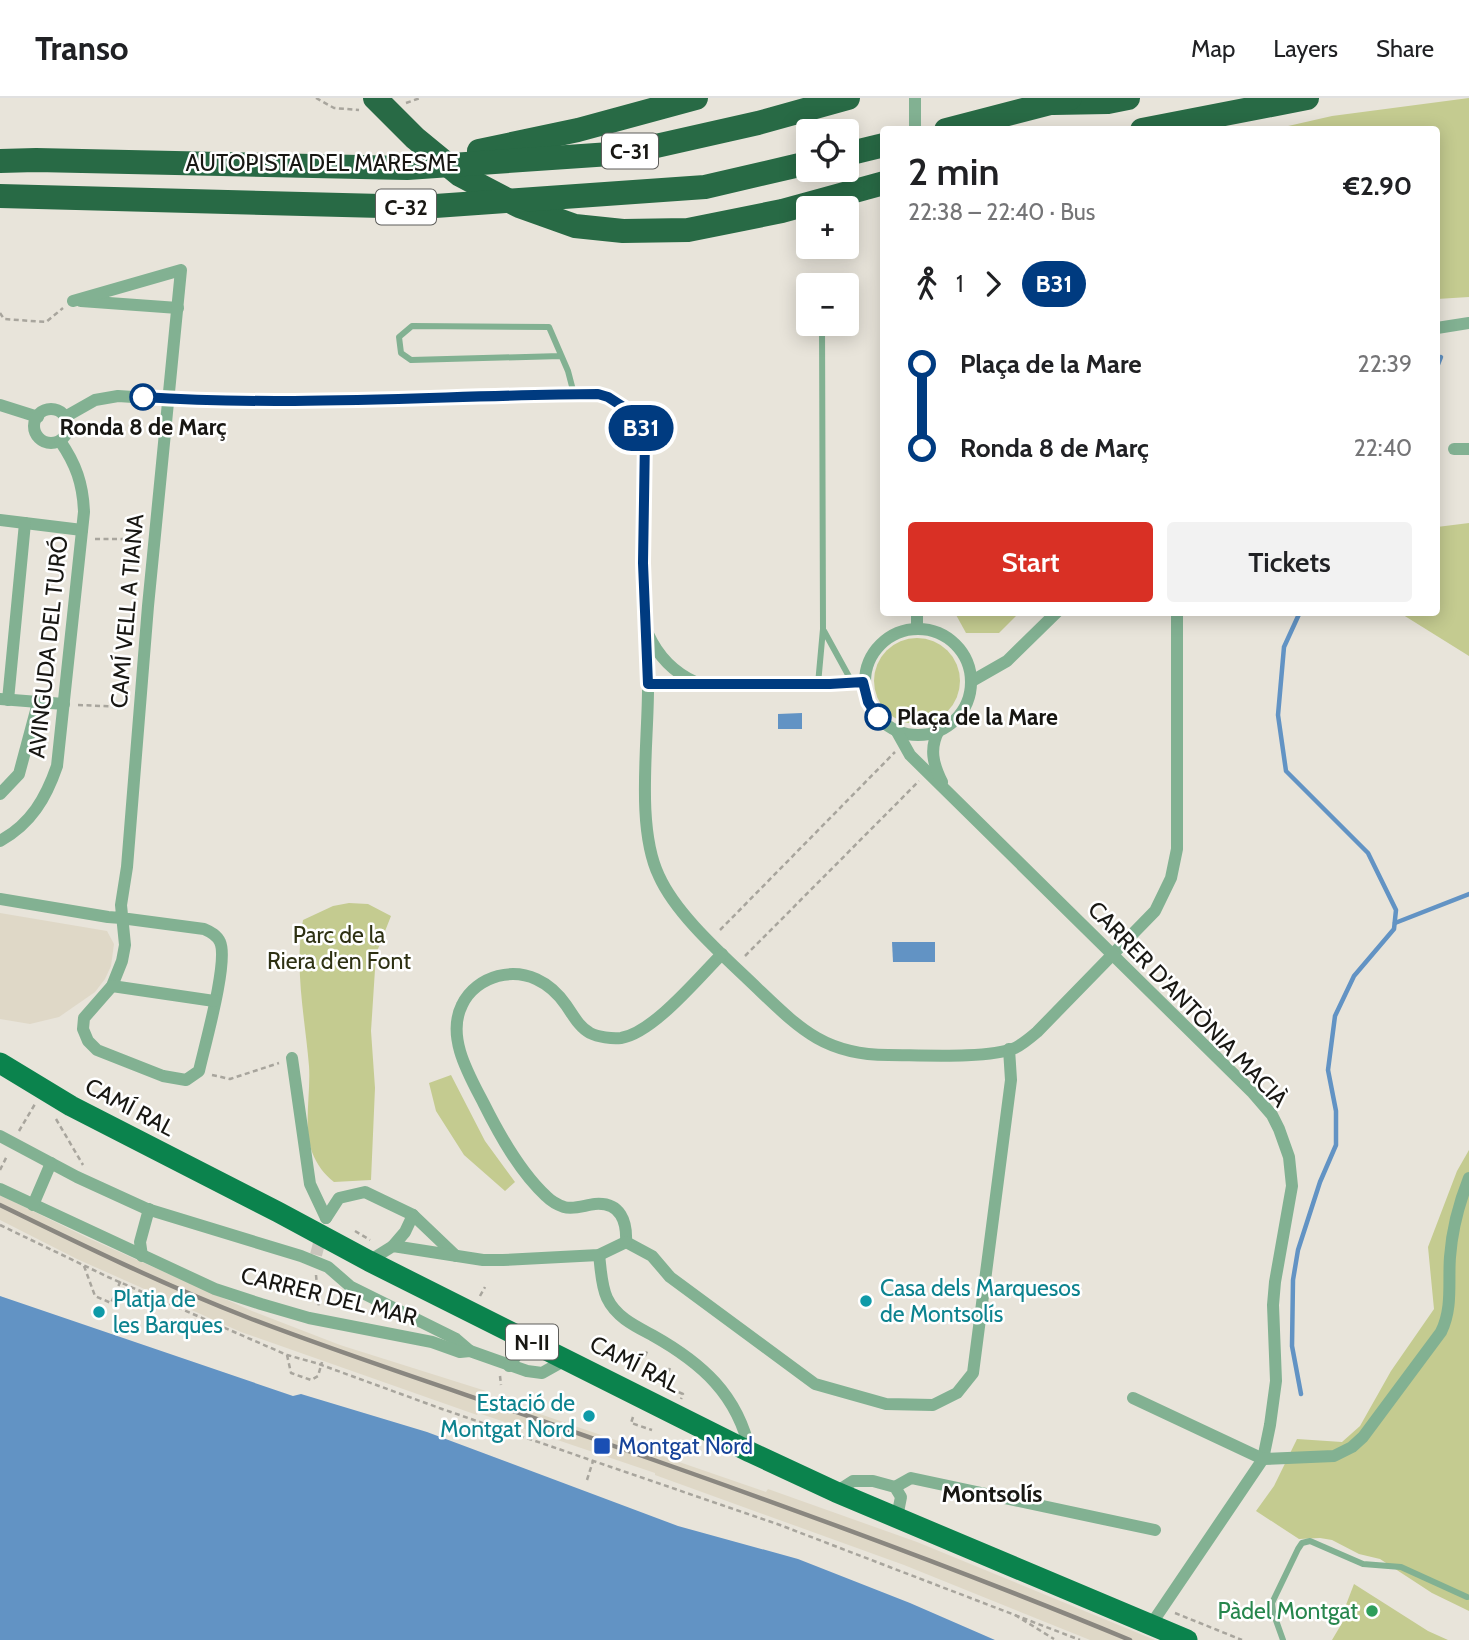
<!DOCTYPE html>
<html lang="en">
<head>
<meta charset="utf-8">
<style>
  :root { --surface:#fff; --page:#f2f2f2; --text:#202124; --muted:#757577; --line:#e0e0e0; --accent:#d93025 }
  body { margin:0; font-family:Cabin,sans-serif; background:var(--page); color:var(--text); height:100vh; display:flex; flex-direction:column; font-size:26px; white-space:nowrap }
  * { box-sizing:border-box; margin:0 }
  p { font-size:23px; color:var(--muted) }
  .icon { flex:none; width:38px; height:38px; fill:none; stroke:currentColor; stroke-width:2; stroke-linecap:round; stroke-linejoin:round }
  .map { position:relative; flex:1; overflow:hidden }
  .panel { position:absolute; left:880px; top:28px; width:560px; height:490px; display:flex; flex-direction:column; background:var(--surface); border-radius:7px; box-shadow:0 4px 18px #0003 }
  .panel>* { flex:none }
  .badge { padding:0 14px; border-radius:23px; font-size:24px; line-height:46px }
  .fabs { position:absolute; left:796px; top:21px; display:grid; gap:14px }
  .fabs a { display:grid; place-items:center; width:63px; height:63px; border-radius:7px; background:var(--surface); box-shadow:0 4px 18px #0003; font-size:35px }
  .map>.badge { position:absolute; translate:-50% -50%; box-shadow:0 0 0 4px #fff }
  .legs { display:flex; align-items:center; gap:10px; height:77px; padding:0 28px; font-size:23px }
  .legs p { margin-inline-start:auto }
  .head { display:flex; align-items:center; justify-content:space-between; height:119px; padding:0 28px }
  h1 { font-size:38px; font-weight:600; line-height:52px }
  .action { display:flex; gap:14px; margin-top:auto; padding:14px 28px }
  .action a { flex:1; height:80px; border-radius:7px; background:var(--accent); color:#fff; font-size:28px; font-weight:600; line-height:80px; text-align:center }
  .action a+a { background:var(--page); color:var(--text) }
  ul { padding:0 28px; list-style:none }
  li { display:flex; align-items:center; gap:24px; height:84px; font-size:26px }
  li i { display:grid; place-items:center; width:10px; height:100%; margin:0 9px; background:currentColor }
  li i::after { content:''; width:18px; height:18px; margin:-9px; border:5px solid; border-radius:50%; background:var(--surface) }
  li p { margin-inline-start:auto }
  li:first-child i { background:linear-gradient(#0000 50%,currentColor 0) }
  li:last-child i { background:linear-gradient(currentColor 50%,#0000 0) }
  header { display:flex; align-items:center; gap:42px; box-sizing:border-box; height:98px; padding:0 35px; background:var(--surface); border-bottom:2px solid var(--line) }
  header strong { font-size:33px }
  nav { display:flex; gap:38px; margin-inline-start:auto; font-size:24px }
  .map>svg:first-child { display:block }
  .built { fill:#dfd8c7 }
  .green { fill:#c4cb90 }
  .water { fill:#6293c4 }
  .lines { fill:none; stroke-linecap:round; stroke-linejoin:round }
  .stream { stroke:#6293c4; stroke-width:4.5 }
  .street-tunnel { stroke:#c9c5bc; stroke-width:12; stroke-dasharray:12 6; stroke-linecap:butt }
  .path { stroke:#a8a59d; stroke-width:2.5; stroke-dasharray:5 3.5; stroke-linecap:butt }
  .lane { stroke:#82b192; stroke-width:6 }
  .street { stroke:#82b192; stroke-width:12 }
  .primary { stroke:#0b834d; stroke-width:21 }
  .highway { stroke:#286a45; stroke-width:24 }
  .rail { stroke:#8a8780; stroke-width:4.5 }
  .line-1-casing { stroke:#fff; stroke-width:16 }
  .line-1 { stroke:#003b80; stroke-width:10 }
  .stop-1-dot { fill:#fff; stroke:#003b80; stroke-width:3.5 }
  .culture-dot { fill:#0f9aa8; stroke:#fff; stroke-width:2.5 }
  .transit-dot { fill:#1a4fb4; stroke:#fff; stroke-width:2.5 }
  .leisure-dot { fill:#2e9e5b; stroke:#fff; stroke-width:2.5 }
  .labels { text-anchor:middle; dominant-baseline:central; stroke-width:5; stroke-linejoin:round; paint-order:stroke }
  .shield { fill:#fff; stroke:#5d5d5a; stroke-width:2 }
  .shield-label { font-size:21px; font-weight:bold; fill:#181713 }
  .street-label { font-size:23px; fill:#181713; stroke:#fff }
  .stop-label { font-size:23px; font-weight:bold; fill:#181713; stroke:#fff }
  .park-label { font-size:23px; fill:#2e3113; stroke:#fff }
  .culture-label { font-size:23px; fill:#0d838f; stroke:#fff; text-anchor:start }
  .transit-label { font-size:23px; fill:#164399; stroke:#fff; text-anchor:start }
  .leisure-label { font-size:23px; fill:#27864d; stroke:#fff; text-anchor:end }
  .neighbourhood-label { font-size:24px; font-weight:bold; fill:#181713; stroke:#fff }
</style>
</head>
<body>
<header>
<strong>Transo</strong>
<nav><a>Map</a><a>Layers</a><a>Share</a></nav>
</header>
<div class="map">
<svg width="1469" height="1542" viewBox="0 0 1469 1542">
  <rect width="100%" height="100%" fill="#e8e4da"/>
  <g class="built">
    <path d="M0,815L107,833L114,846L111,868L105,881L95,894L59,919L30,926L0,921Z"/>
    <path d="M0,1097L88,1140L252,1213L340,1247L486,1293L485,1297L766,1394L768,1391L917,1444L1155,1542H1090L904,1467L655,1377V1375L478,1315L477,1317L241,1234L77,1161L0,1122Z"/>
  </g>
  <g class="green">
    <path d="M1469,0V199L1437,201V32L1275,31L1332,18Z"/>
    <path d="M1469,425V558L1400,515L1437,514V429Z"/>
    <path d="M955,515H1019L999,535H966Z"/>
    <circle cx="917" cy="583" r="43"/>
    <path d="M349,805L368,806L391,818L376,856L371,933L375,990L371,1082L334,1084C324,1076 317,1067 312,1054C303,1030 311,994 309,968C305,920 294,870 303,822L333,808Z"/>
    <path d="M451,977L485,1043L515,1084L505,1093L464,1057L436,1013L429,985Z"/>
    <path d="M1469,1052V1513L1432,1495L1380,1461L1359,1456L1332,1442L1320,1440L1299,1441L1256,1413L1274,1388L1297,1341L1342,1344L1360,1328L1391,1273L1434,1211L1428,1149L1457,1073Z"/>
    <path d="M1354,1486L1428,1533L1448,1542H1332L1348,1515L1344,1512Z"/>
  </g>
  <g class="water">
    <path d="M802,615V631H778V616Z"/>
    <path d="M892,844H935V864H893Z"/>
    <path d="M0,1198L293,1298L301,1296L427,1334L678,1428L798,1461L910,1505L995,1542H0Z"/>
  </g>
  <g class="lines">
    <g class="stream">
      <path d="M1437,269L1441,259"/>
      <path d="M1300,514L1284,549L1278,617L1286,673L1368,755L1396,812L1394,831L1354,878L1335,918L1328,972L1336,1013V1047L1320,1084L1298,1152L1293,1182L1292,1248L1301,1296"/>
      <path d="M1395,825L1469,796"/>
    </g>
    <path class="street-tunnel" d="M316,1157L322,1134"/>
    <g class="path">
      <path d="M316,0L334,10L359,12"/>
      <path d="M406,5L420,0"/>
      <path d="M0,215L4,221L46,224L63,210"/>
      <path d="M95,441H141"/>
      <path d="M78,607L128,609"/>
      <path d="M720,832L895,654"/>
      <path d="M745,858L919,683"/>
      <path d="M212,977L230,981L279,965"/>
      <path d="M56,1021L83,1067"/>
      <path d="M19,1033L35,1006"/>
      <path d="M0,1072L7,1058"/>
      <path d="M0,1127L108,1179L287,1257L316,1265L442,1311L780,1427L1080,1542"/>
      <path d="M355,1133L370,1142"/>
      <path d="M84,1168L95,1198L111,1205L121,1182"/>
      <path d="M316,1177L319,1209"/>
      <path d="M480,1198L485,1189"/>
      <path d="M287,1257L291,1275L311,1282L318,1278L322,1264"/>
      <path d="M645,1258L648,1251"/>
      <path d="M500,1278L501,1287"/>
      <path d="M662,1289L670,1270"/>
      <path d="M671,1291L683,1296L681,1301"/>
      <path d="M633,1319L631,1325L652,1332"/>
      <path d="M587,1382L593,1363"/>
      <path d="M1175,1515L1242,1542"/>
      <path d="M1015,1517L1054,1541"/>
    </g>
    <g class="lane">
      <path d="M561,258L411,262L401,255L399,239L412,228L549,229L568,273L574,296"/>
      <path d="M824,533L852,584"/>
      <path d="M818,586L823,531L822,226"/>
      <path d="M1283,1542L1273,1514L1272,1505L1298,1451L1302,1445L1310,1443L1363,1466L1401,1469L1467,1499"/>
    </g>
    <g class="street">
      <path d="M915,0V32"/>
      <path d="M81,203L178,210"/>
      <path d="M1437,230L1469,225"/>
      <path d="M0,307L38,319"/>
      <circle cx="51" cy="328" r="17"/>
      <path d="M65,319L95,302L118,298L180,302L373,301L598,296C627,305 644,326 646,356C645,393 642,430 643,467C644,506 647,545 648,584C649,640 635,728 659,778C677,818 725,859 757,890C800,931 825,957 888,957C920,957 988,961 1015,950C1023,946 1030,940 1037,934L1155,813L1171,780L1177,751V514"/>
      <path d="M1454,351H1469"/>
      <path d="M0,422L82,432"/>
      <path d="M917,529V514"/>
      <circle cx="918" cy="584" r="53"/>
      <path d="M648,536C658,558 673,574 695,584"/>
      <path d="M972,583L1007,563L1057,514"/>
      <path d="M648,586H829L863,584"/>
      <path d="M0,601L64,606"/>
      <path d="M8,602L25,425"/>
      <path d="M896,632L910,657L1253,995L1272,1017L1279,1031L1289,1059L1292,1088L1275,1184L1273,1207L1276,1283L1270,1327L1263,1361L1150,1528"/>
      <path d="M939,632C929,650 933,666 942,684"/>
      <path d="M0,696L19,676L38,605"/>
      <path d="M0,743C31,726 46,700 57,668L84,414C83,386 76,366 60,343"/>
      <path d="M0,801L108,819L121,820L204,831C211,834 217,837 220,844C229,863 204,950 199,973L186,982L163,978L97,952L88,943L83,931L84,920L112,888L122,863L125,847L121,807L127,769L148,508L181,172L73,203"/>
      <path d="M112,888L214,903"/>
      <path d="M292,960L310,1086L326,1120"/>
      <path d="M0,1038L77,1079L147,1111L301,1158L328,1169L351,1189L456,1241L470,1253"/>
      <path d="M0,1091L215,1191L261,1206L309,1220L432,1244L460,1254L470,1253L527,1273L542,1275L567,1261"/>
      <path d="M33,1107L51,1065"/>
      <path d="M326,1120L339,1100L365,1094L413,1117L456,1158"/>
      <path d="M626,1144L652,1158L670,1179L815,1286L886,1306L933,1307L957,1295L973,1275L1011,982L1009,951"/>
      <path d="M626,1144C627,1124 621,1104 595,1106C585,1107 574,1112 564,1109C558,1107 551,1103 546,1098C520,1074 500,1038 484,1006C469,977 446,939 462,907C469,892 483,882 498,878C526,871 550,884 566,907C573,917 579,929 590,935C598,939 612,941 621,940C653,935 698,880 722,856"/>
      <path d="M393,1148L405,1134L413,1117"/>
      <path d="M599,1157C601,1171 601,1187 607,1200C616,1219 635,1228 652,1237C702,1265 738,1297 750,1354"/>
      <path d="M142,1158L140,1144L149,1111"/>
      <path d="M369,1163L393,1148L483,1162H503L599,1157L626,1144"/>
      <path d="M509,1268L527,1242"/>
      <path d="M1133,1300L1263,1361L1334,1358L1352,1349L1363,1339L1441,1234C1453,1210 1448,1184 1450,1159C1452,1132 1459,1105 1469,1080"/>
      <path d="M895,1389L911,1380L1155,1432"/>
      <path d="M836,1394L853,1383H873L895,1389L901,1399L897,1419"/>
    </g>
    <path class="primary" d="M0,965L71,1008L278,1114L369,1163L750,1354L836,1394L1187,1542"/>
    <g class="highway">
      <path d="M375,0L415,40L460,77L519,108L575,128L623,133L688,132L782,113L884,85"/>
      <path d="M1053,5L1108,4L1128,0"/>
      <path d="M946,32L1070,0"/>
      <path d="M1142,32L1307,0"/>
      <path d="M479,53L578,32L696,0"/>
      <path d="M847,56L884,47"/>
      <path d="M0,63L36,62L407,70L625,55L758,25L848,0"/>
      <path d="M0,98L421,109L705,89L808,65"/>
    </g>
    <path class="rail" d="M0,1107C82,1147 164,1187 249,1220C369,1266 491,1304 611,1347C786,1408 959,1471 1130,1542"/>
  </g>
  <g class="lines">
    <defs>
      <path id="line-1" d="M143,299C294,309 446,297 598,296L608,299L628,312L641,330L645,340L643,465L648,586H830L863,584L868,604L878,619"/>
    </defs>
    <use href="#line-1" class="line-1-casing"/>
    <use href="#line-1" class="line-1"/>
  </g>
  <g class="stop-1-dot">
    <circle cx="143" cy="299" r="12"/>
    <circle cx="878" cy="619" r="12"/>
  </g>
  <g class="culture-dot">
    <circle cx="866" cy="1203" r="7"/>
    <circle cx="99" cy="1214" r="7"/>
    <circle cx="589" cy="1318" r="7"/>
  </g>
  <rect class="transit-dot" x="593" y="1339" width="18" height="18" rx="3.5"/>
  <circle class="leisure-dot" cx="1372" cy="1513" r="7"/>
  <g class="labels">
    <g class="shield">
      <rect x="602" y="35.5" width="56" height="35" rx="5"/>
      <rect x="376" y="91.5" width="60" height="35" rx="5"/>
      <rect x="506" y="1226.5" width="52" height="35" rx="5"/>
    </g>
    <g class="shield-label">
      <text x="630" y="53">C-31</text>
      <text x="406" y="109">C-32</text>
      <text x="532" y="1244">N-II</text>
    </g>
    <g class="street-label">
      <text x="322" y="65">AUTOPISTA DEL MARESME</text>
      <text transform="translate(127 513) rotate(-85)">CAMÍ VELL A TIANA</text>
      <text transform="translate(48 549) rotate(-84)">AVINGUDA DEL TURÓ</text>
      <text transform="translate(1188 906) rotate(46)">CARRER D'ANTÒNIA MACIÀ</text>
      <text transform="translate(130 1009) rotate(28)">CAMÍ RAL</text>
      <text transform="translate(329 1198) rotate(14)">CARRER DEL MAR</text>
      <text transform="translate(635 1266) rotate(27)">CAMÍ RAL</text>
    </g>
    <g class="stop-label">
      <text x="143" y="329">Ronda 8 de Març</text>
      <text x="897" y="619" text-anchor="start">Plaça de la Mare</text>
    </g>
    <g class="park-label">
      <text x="339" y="837">Parc de la<tspan x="339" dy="26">Riera d'en Font</tspan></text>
    </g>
    <g class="culture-label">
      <text x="880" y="1190">Casa dels Marquesos<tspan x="880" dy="26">de Montsolís</tspan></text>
      <text x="113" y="1201">Platja de<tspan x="113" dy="26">les Barques</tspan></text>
      <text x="575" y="1305" text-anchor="end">Estació de<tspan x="575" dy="26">Montgat Nord</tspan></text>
    </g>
    <g class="transit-label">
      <text x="618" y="1348">Montgat Nord</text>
    </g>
    <g class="leisure-label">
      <text x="1358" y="1513">Pàdel Montgat</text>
    </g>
    <g class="neighbourhood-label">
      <text x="992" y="1395">Montsolís</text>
    </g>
  </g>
</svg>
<div class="fabs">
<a><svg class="icon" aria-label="locate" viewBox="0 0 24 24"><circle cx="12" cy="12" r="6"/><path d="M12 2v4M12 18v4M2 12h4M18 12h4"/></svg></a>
<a>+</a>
<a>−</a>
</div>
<b class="badge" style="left:641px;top:330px;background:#003b80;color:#fff">B31</b>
<section class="panel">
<div class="head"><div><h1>2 min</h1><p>22:38 – 22:40 · Bus</p></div><b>€2.90</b></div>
<div class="legs"><svg class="icon" aria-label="walk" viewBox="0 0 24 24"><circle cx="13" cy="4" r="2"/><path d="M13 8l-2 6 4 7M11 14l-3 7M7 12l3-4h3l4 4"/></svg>1<svg class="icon" aria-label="forward" viewBox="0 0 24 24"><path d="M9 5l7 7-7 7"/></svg><b class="badge" style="background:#003b80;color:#fff">B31</b></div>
<ul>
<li><i style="color:#003b80"></i><b>Plaça de la Mare</b><p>22:39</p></li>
<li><i style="color:#003b80"></i><b>Ronda 8 de Març</b><p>22:40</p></li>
</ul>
<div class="action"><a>Start</a><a>Tickets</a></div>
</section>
</div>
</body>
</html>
